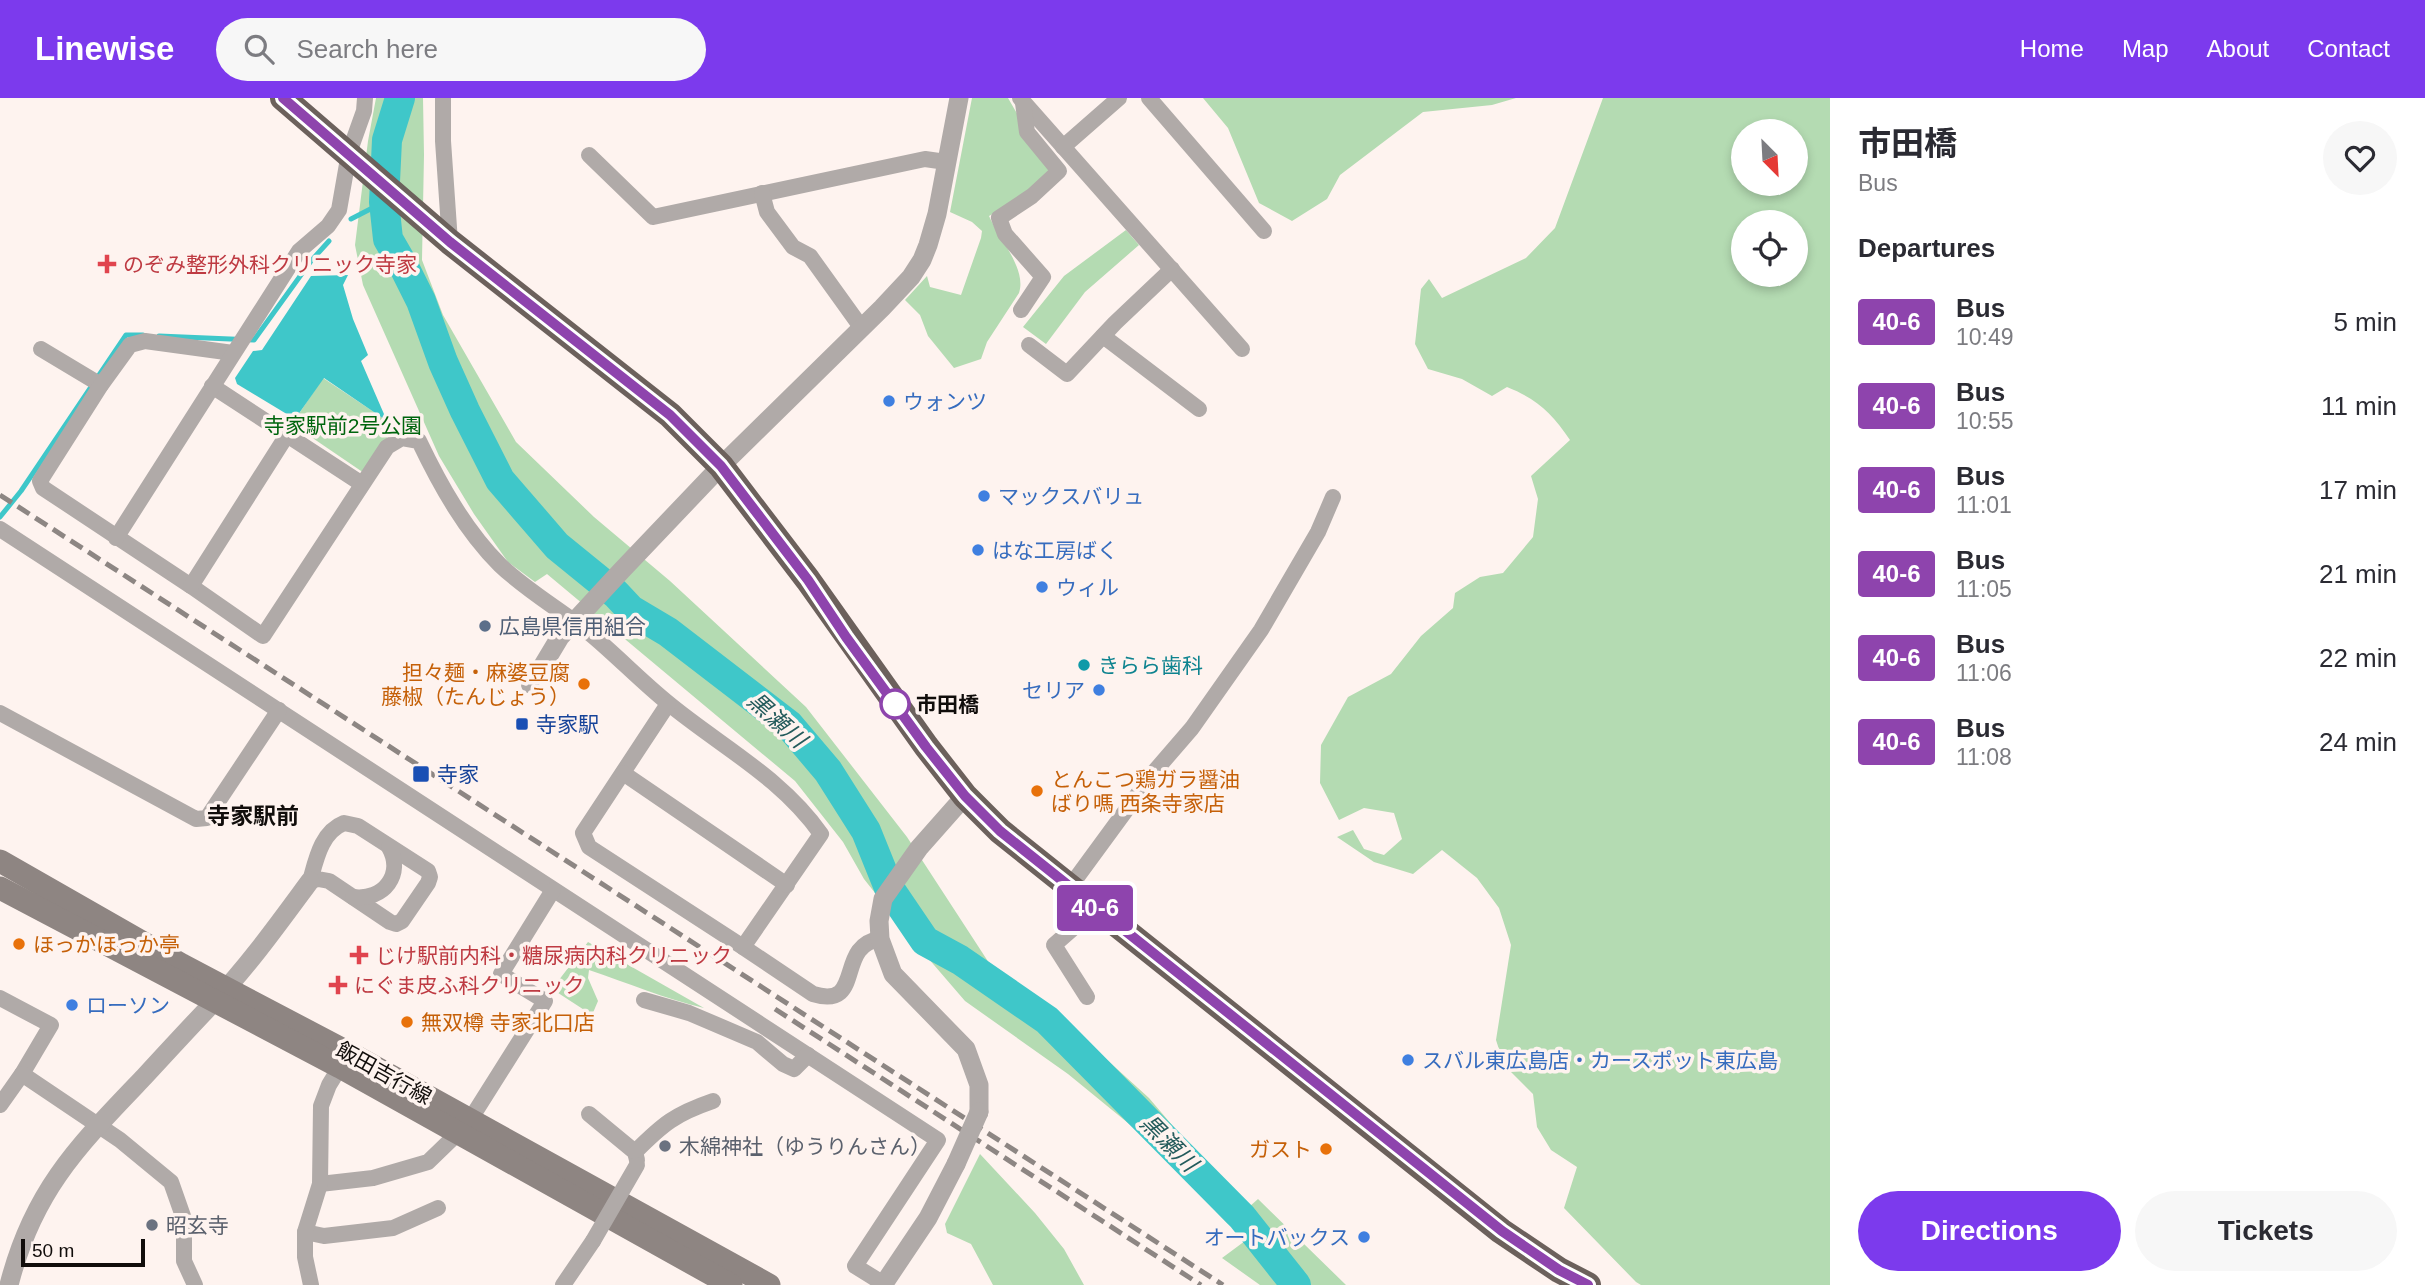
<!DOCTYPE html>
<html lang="en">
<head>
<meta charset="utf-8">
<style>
  :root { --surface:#fff; --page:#f7f7f7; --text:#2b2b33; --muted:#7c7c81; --accent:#7c3aed }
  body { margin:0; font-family:Arial,"Noto Sans JP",sans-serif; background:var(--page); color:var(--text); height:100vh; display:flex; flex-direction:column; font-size:26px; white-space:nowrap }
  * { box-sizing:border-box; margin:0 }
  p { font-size:23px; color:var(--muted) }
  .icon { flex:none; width:38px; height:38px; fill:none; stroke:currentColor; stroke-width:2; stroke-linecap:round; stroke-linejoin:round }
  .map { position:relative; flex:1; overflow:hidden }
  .panel { display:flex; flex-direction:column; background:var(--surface); width:595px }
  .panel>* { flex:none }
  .badge { padding:0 14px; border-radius:5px; font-size:24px; line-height:46px }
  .needle { width:46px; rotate:156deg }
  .controls { position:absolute; left:1731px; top:21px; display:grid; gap:14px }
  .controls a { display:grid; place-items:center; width:77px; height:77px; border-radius:50%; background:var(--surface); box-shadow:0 4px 10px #0003; font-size:35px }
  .scale { position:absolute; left:21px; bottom:18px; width:124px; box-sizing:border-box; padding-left:7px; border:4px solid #110d0b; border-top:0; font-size:19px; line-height:24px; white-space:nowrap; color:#110d0b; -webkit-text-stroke:5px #fef3ef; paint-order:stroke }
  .map>.badge { position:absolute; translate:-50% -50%; box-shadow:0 0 0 4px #fff }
  h2 { padding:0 28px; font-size:26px; line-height:63px }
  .round { display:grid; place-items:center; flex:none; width:74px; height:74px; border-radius:37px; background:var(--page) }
  .headline { display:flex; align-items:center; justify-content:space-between; height:119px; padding:0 28px }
  h1 { font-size:33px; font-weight:700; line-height:52px }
  .button { display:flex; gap:14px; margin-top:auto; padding:14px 28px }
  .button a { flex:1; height:80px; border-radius:42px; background:var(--accent); color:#fff; font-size:28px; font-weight:700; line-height:80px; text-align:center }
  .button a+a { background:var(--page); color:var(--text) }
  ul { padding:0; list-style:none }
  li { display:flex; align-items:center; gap:21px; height:84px; padding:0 28px }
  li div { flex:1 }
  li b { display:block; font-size:26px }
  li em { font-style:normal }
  li .badge { min-width:77px; font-weight:700; text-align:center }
  header { display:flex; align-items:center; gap:42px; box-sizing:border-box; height:98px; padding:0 35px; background:var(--accent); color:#fff }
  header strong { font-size:33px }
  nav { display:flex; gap:38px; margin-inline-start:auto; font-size:24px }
  .search { width:490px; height:63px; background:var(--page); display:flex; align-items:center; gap:18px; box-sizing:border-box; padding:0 24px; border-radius:38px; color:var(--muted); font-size:26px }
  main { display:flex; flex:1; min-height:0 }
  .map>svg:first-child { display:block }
  .green { fill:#b4dbb2; fill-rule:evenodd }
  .water { fill:#3fc7c9 }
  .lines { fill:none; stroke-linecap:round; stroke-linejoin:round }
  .stream { stroke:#3fc7c9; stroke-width:5 }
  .river { stroke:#3fc7c9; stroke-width:30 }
  .minor { stroke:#b0aaa8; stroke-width:16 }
  .tertiary { stroke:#b0aaa8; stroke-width:19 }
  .secondary { stroke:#8e8582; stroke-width:23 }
  .trunk { stroke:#6c615c; stroke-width:26 }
  .rail { stroke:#8d8683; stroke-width:5; stroke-dasharray:14 7; stroke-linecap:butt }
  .minor-bridge { stroke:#b0aaa8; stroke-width:16 }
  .tertiary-bridge { stroke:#b0aaa8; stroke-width:19 }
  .line-casing { stroke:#fff; stroke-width:16 }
  .line { stroke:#8e44ad; stroke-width:10 }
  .health-dot { fill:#e0444e; stroke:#fef3ef; stroke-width:2.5 }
  .shop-dot { fill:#3f7fe0; stroke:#fef3ef; stroke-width:2.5 }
  .service-dot { fill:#5c6f8a; stroke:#fef3ef; stroke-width:2.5 }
  .culture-dot { fill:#0f9aa8; stroke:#fef3ef; stroke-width:2.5 }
  .food-dot { fill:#e8710a; stroke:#fef3ef; stroke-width:2.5 }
  .stop-dot { fill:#fff; stroke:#8e44ad; stroke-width:3.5 }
  .transit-dot { fill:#1a4fb4; stroke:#fef3ef; stroke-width:2.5 }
  .worship-dot { fill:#6b7280; stroke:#fef3ef; stroke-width:2.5 }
  .labels { text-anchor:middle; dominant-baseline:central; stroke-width:7; stroke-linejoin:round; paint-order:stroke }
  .health-label { font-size:21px; fill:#be3a42; stroke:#fef3ef; text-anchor:start }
  .shop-label { font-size:21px; fill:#366cbe; stroke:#fef3ef; text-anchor:start }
  .park-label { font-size:21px; fill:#00650e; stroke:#fef3ef }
  .service-label { font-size:21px; fill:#4e5e75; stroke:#fef3ef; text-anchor:start }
  .culture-label { font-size:21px; fill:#0d838f; stroke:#fef3ef; text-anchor:start }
  .food-label { font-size:21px; fill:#c56008; stroke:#fef3ef; text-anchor:start }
  .stop-label { font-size:21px; font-weight:bold; fill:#110d0b; stroke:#fef3ef; text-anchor:start }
  .transit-label { font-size:21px; fill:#164399; stroke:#fef3ef; text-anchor:start }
  .street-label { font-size:21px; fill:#110d0b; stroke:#fef3ef }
  .worship-label { font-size:21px; fill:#5b616d; stroke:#fef3ef; text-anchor:start }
  .water-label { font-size:23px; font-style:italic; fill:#245b5c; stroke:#fef3ef }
  .neighbourhood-label { font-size:23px; font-weight:bold; fill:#110d0b; stroke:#fef3ef }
</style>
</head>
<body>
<header>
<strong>Linewise</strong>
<div class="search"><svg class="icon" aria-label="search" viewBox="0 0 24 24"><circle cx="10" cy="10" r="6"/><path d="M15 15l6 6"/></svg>Search here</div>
<nav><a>Home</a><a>Map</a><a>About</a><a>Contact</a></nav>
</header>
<main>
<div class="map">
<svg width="1830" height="1187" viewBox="0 0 1830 1187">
  <rect width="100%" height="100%" fill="#fef3ef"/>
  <g class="green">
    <path d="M376,0H423L424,57L422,162L443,217L516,344L594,419L670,483L806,609L907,739L991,868L1094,950L1149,1000L1212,1074L1249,1109L1258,1101L1346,1187H1260L1222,1160L1249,1140L1227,1125L1150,1043L1068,976L965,903L909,838L864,781L843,744L795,683L547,476L535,484L508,464L474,416L439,358L363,187L355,147L368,43Z"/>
    <path d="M972,0H1008L1051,74L1010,106L989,118C999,141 1027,171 1019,195L987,244L981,261L954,270L928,238L920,217L905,202L927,178L930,189L961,197L981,140L982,133L972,124L950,114Z"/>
    <path d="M1203,0H1516L1492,7L1423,14L1340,77L1327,101L1292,123L1259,105L1228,30Z"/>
    <path d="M1603,0H1830V1187H1641L1636,1184L1564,1110L1577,1069L1551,1052L1537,1029L1533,996L1504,967L1496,942L1511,847L1499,810L1477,780L1442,752L1413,776L1374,764L1337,739L1353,732L1364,751L1384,757L1402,741L1394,715L1364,710L1339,722L1320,685L1321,647L1348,599L1391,576L1421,538L1453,510L1455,495L1480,479L1503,475L1533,439L1538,401L1531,378L1570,342C1552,315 1537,301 1507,289L1492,298L1462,281L1428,271L1415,246L1421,191L1429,181L1442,200L1526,160L1555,130ZM1743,33H1796V86H1743ZM1743,124H1796V177H1743Z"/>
    <path d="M1126,132L1139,147L1085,194L1046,246L1023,229L1064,178Z"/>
    <path d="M323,280L395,328L364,375L292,326Z"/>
    <path d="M588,844L704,910C665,901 628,885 589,872L588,880L598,903L592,917L552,891Z"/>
    <path d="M980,1056L1035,1115L1064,1151L1084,1187H993L971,1146L947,1135L945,1126Z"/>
  </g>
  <path class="water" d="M348,177L343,187L353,221L368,257L361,263L387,323L324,280L295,321L237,286L235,280L253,253L262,252L311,178Z"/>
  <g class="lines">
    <g class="stream">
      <path d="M351,121L384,104"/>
      <path d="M159,238L254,242L311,163L329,143"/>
      <path d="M0,419L21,393L126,237H143"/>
    </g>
    <path class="river" d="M400,0L387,42L384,104L388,141L403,167L421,203L443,264L465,313L500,382L557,448L616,496L631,512L668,534L789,627L828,673L866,733L889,790L925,843L960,862L1047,922L1242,1119L1296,1187"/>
    <g class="minor">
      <path d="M443,0V43L450,144"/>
      <path d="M1020,0L1242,251"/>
      <path d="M1149,0L1264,133"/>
      <path d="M1063,49L1119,0"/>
      <path d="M589,57L653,119L925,61L946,64"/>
      <path d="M762,95L767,114L793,149L810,158L861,229"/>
      <path d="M1021,212L1043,179L1005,136L999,120L1032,98L1059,73L1027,34L1023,5"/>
      <path d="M1103,238L1199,311"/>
      <path d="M1029,247L1067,276L1115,225L1172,171"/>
      <path d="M41,251L101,287"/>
      <path d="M233,255L145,243L130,247L101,287L40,383L43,390L191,488L263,538L387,349L402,340L419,343C440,387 465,432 500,467C528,494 563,513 593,538C619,560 642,584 668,605C720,648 781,679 821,736L743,849L813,896C865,912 835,847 880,841"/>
      <path d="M212,288L362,386"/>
      <path d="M0,431L938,1042L855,1168L884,1186"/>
      <path d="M116,440L299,153L328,128L339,112L349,55L364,13L365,0"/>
      <path d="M191,488L287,337"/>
      <path d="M529,587L542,569"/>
      <path d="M668,606L583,735L589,749L743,849"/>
      <path d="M0,615L196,721L207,720L279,612"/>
      <path d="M623,675L787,787"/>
      <path d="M344,725L358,728L428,773L430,779L428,785L402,823L396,826L390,824L329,783L318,781L310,783C316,762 321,734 344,725Z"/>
      <path d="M1069,790L1154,674L1192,630L1261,532L1318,434L1333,399"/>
      <path d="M353,799C384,803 404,776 389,749"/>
      <path d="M1087,899L1054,847L1095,811"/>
      <path d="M0,900L51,927L22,976"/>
      <path d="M644,902L689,915L757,944L783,966L794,971L808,957"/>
      <path d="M0,1007L22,976L120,1042L171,1084L184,1121V1163L195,1187"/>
      <path d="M589,1016L635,1054L637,1062"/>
      <path d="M470,1022L545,903L501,876L553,792"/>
      <path d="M635,1054C663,1026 675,1016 713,1003"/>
      <path d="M320,1086L373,1080L428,1064L458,1035"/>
      <path d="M305,1134L324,1138L393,1130L438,1110"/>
      <path d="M311,1187L305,1159V1134L320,1086L321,1008L329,987L340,969"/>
      <path d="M563,1187L593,1143"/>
    </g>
    <g class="tertiary">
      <path d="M542,569L560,539L622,472L721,368L882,210L911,179L922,162L928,147L937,116L959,0"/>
      <path d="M965,698L919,750L883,801L879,823L880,841L893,876L966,951L979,987V1014"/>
      <path d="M9,1187C33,1092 79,1047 144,979C167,954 190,929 213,905C249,867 279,825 310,783"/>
      <path d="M883,1187L928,1120L956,1066"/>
    </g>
    <g class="secondary">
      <path d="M0,763L182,867L351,956L769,1187"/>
      <path d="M0,790L340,969L731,1187"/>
    </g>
    <path class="trunk" d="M283,0L450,144L670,317L721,368L808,482L926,648L965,698L1000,733L1501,1133L1559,1172L1588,1187"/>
    <g class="rail">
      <path d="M0,397L1223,1187"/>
      <path d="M775,911L1201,1187"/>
    </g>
    <path class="minor-bridge" d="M593,1143L637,1067"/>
    <path class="tertiary-bridge" d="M956,1066L979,1014"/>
  </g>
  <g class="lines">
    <defs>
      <path id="line" d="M283,0L450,144L670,317L721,368L808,482L846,539L926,649L965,698L1000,733L1502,1133L1559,1172L1588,1187"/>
    </defs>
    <use href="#line" class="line-casing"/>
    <use href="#line" class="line"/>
  </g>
  <g class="health-dot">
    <path d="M103.5 155.5h7v7h7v7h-7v7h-7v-7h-7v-7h7z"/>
    <path d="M355.5 846.5h7v7h7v7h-7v7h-7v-7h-7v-7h7z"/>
    <path d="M334.5 876.5h7v7h7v7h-7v7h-7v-7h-7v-7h7z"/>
  </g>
  <g class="shop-dot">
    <circle cx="889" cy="303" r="7"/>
    <circle cx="984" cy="398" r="7"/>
    <circle cx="978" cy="452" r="7"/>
    <circle cx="1042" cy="489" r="7"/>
    <circle cx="1099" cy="592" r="7"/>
    <circle cx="72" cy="907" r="7"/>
    <circle cx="1408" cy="962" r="7"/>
    <circle cx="1364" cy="1139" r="7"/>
  </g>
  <circle class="service-dot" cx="485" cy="528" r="7"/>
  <circle class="culture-dot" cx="1084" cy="567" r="7"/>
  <g class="food-dot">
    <circle cx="584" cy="586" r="7"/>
    <circle cx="1037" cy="693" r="7"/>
    <circle cx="19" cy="846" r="7"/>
    <circle cx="407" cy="924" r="7"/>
    <circle cx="1326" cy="1051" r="7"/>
  </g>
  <circle class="stop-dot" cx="895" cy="606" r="14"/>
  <g class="transit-dot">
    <rect x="515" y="619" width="14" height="14" rx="3.5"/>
    <rect x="412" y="667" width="18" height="18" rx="3.5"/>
  </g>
  <g class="worship-dot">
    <circle cx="665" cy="1048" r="7"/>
    <circle cx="152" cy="1127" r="7"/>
  </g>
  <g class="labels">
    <g class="health-label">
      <text x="123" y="166">のぞみ整形外科クリニック寺家</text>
      <text x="375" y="857">じけ駅前内科・糖尿病内科クリニック</text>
      <text x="354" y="887">にぐま皮ふ科クリニック</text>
    </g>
    <g class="shop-label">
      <text x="903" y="303">ウォンツ</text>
      <text x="998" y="398">マックスバリュ</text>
      <text x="992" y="452">はな工房ばく</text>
      <text x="1056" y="489">ウィル</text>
      <text x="1085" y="592" text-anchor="end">セリア</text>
      <text x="86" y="907">ローソン</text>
      <text x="1422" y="962">スバル東広島店・カースポット東広島</text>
      <text x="1350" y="1139" text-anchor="end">オートバックス</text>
    </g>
    <g class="park-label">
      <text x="343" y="327">寺家駅前2号公園</text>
    </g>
    <g class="service-label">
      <text x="499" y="528">広島県信用組合</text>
    </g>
    <g class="culture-label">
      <text x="1098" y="567">きらら歯科</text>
    </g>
    <g class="food-label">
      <text x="570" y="574" text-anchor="end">担々麺・麻婆豆腐<tspan x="570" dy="24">藤椒（たんじょう）</tspan></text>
      <text x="1051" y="681">とんこつ鶏ガラ醤油<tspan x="1051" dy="24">ばり嗎 西条寺家店</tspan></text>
      <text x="33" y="846">ほっかほっか亭</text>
      <text x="421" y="924">無双樽 寺家北口店</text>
      <text x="1312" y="1051" text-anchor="end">ガスト</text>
    </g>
    <g class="stop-label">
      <text x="916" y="606">市田橋</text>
    </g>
    <g class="transit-label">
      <text x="536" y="626">寺家駅</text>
      <text x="437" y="676">寺家</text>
    </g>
    <g class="street-label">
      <text transform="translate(384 975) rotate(29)">飯田吉行線</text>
    </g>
    <g class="worship-label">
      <text x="679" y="1048">木綿神社（ゆうりんさん）</text>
      <text x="166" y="1127">昭玄寺</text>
    </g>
    <g class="water-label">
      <text transform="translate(777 622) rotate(42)">黒瀬川</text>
      <text transform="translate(1169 1045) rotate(45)">黒瀬川</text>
    </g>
    <g class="neighbourhood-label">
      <text x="253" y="718">寺家駅前</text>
    </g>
  </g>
</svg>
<div class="controls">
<a><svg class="needle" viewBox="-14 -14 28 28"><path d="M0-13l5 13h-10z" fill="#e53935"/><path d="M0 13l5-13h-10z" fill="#7c7c81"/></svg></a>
<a><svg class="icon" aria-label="locate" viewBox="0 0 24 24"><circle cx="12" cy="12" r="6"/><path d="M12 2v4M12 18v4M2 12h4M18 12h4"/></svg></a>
</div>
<div class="scale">50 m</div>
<b class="badge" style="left:1095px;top:810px;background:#8e44ad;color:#fff">40-6</b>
</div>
<section class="panel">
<div class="headline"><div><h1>市田橋</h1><p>Bus</p></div><a class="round"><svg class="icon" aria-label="heart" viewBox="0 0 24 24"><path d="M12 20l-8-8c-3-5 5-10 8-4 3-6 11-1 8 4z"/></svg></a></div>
<h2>Departures</h2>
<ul>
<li><span class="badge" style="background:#8e44ad;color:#fff">40-6</span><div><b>Bus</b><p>10:49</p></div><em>5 min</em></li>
<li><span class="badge" style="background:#8e44ad;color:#fff">40-6</span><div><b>Bus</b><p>10:55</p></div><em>11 min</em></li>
<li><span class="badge" style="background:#8e44ad;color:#fff">40-6</span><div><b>Bus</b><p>11:01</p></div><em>17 min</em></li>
<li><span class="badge" style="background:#8e44ad;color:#fff">40-6</span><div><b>Bus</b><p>11:05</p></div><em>21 min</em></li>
<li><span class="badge" style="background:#8e44ad;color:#fff">40-6</span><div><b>Bus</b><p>11:06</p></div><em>22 min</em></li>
<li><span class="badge" style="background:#8e44ad;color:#fff">40-6</span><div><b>Bus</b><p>11:08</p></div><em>24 min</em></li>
</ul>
<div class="button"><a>Directions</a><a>Tickets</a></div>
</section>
</main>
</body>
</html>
